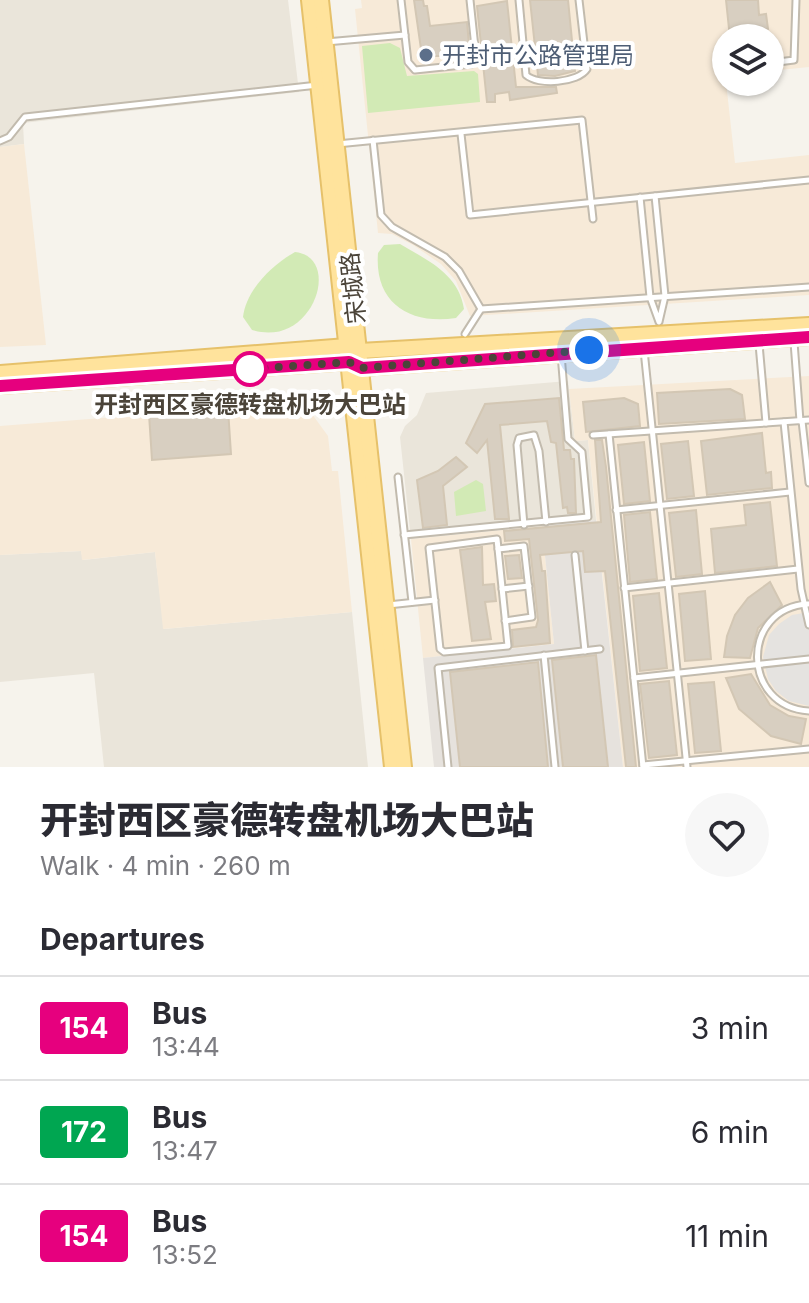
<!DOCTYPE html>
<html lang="en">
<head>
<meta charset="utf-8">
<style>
  :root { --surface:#fff; --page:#f7f7f7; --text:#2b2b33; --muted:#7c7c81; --line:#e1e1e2 }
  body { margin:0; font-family:Inter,"Noto Sans SC",sans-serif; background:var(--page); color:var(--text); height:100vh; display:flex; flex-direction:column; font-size:30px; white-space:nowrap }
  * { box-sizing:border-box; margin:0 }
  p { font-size:26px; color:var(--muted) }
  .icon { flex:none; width:44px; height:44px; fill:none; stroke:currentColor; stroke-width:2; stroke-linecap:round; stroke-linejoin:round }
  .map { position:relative; height:767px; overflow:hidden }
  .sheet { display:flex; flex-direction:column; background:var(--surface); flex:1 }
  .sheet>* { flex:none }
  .badge { padding:0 16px; border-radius:6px; font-size:28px; line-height:52px }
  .controls { position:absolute; left:712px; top:24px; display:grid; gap:16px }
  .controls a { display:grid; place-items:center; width:72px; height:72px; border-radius:50%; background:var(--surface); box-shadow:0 2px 6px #0004; font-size:40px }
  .you { position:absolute; width:40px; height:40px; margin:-20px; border:6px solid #fff; border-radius:50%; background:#1a73e8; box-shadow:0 0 0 12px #1a73e833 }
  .map>.badge { position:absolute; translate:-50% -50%; box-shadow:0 0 0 4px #fff }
  h2 { padding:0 40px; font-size:30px; line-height:72px }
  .round { display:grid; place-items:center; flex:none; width:84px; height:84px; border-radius:42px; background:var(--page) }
  .head { display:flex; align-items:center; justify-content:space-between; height:136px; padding:0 40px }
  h1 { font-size:38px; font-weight:800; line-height:60px }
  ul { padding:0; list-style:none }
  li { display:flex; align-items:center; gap:24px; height:104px; padding:0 40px; border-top:2px solid var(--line) }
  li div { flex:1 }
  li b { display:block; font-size:30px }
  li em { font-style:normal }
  li .badge { min-width:88px; font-weight:700; text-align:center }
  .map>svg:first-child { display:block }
  .residential { fill:#eae5da }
  .commercial { fill:#f7ead8 }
  .industrial { fill:#e6e2dd }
  .green { fill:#d2eab5 }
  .parking { fill:#e5e3e0 }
  .building { fill:#d8cfc1; stroke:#d3c7b4; stroke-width:2 }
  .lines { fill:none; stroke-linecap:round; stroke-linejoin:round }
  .lane-casing { stroke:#c2bbae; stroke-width:9 }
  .primary-casing { stroke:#e6c16a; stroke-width:18 }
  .lane { stroke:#fff; stroke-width:5 }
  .primary { stroke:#ffe39c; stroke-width:14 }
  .line-casing { stroke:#fff; stroke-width:18 }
  .line { stroke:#e6007e; stroke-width:12 }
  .walk { stroke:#4b4439; stroke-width:8; stroke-dasharray:0 14.4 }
  .service-dot { fill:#5c6f8a; stroke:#fff; stroke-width:3 }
  .stop-dot { fill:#fff; stroke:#e6007e; stroke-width:4 }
  .labels { text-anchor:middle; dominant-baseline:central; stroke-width:8; stroke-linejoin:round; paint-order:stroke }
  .service-label { font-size:24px; fill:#4e5e75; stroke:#fff; text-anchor:start }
  .street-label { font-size:24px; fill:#4b4439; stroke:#fff }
  .stop-label { font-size:24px; font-weight:bold; fill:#4b4439; stroke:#fff }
</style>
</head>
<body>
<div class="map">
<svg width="809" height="767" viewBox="0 0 809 767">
  <rect width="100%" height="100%" fill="#f6f3ec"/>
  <g class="residential">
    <path d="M0,0H288L299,92L23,123L24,144L0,147Z"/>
    <path d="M568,381L575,441L588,440L596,520L411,539L400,437L405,426L417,415L426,393Z"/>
    <path d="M81,551L83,560L155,552L164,629L352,612L368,767H104L94,673L0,682V555Z"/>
  </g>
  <g class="commercial">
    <path d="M361,0H809V67L770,71V38H726V82L735,163L809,155V295L470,316L456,281L441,264L413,245L392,234L378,233L355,9L362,8Z"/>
    <path d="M24,144L46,345L0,347V147Z"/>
    <path d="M809,376V767H623L588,440L575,441L569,389Z"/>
    <path d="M282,404L312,414L328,436L332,471H338L352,612L163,629L155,552L82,560L81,551L0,555V426Z"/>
    <path d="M542,526L554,644L423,658L411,539Z"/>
  </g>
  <path class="industrial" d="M596,520L623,767H434L423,658L554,644L542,526Z"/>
  <g class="green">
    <path d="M390,43L400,48L407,76L474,71L478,74L480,102L368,113L362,46Z"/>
    <path d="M400,244C427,260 459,274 464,309L456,318C410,325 374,303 378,253L384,245Z"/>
    <path d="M295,252C343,257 313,349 252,330L243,317C246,290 272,265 295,252Z"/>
    <path d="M476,480L483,484L486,511L456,516L454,492Z"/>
  </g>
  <path class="parking" d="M809,612V706L789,701L776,691L768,679L763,657L769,635L779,624L792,615Z"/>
  <g class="building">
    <path d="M414,0H423L424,6H427L430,26L467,22L470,56H422Z"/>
    <path d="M530,0H568L575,71L555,76L538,75Z"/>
    <path d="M726,0H758L759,15L766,14L768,29L760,30L761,38H730Z"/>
    <path d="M507,1L516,87H556L557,93L510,100L509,92L495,94V102H487L477,6Z"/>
    <path d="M730,389L742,395L745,419L659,424L657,393Z"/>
    <path d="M559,398L564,450H570L571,459H574L576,513H568L567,507L563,508L556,443L551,442L547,421L500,425L509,519H495L487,440L477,453L466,443L485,404Z"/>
    <path d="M624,398L638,404L640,426L586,432L583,402Z"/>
    <path d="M228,409L231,454L152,460L149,414Z"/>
    <path d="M762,433L766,473L771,472L772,488L707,495L701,441Z"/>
    <path d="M595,440H602L606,467L636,767H626L605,571L585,572L583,551L540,555L542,571H545L550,643L513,647L512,630L536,627L538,620L529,539L505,541L504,531L601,522Z"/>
    <path d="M688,441L694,496L667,499L661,444Z"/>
    <path d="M644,442L650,501L624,504L618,445Z"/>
    <path d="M456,457L467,467L443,486L447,525L423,528L417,480L438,471Z"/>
    <path d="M770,502L777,566L715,573L711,529L746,525L744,505Z"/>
    <path d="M696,510L702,574L676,577L669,513Z"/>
    <path d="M650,512L657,579L630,582L624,515Z"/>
    <path d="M482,547L483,585L494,584L496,601L485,602L491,639L472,641L460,550Z"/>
    <path d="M519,555L522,578L508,579L505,556Z"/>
    <path d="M770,582L782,605L758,628L750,658L724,657L727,636L735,615L748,598Z"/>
    <path d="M705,591L711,659L685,661L679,594Z"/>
    <path d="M659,593L667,668L640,671L633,596Z"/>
    <path d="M596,655L608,767H563L552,660Z"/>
    <path d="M538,662L548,767H460L450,672Z"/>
    <path d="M751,674L770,705L789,716L806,719L801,744L771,736L739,709L726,678Z"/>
    <path d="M669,681L677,755L649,758L640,684Z"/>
    <path d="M714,682L721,751L695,753L688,684Z"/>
  </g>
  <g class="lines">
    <defs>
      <g id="lane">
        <path d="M401,0L408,62L415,70L472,64L476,57L470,0"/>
        <path d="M519,0L526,75C538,86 578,83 587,69L579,0"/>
        <path d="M326,42L405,35"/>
        <path d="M770,63L794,60L796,0"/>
        <path d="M461,134L470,215L809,180"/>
        <path d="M373,140L381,215L392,227L445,257L459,271L481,309L809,287"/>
        <path d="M0,141L9,137L25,117L318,85"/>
        <path d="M337,144L582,120L593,219"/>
        <path d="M640,197L650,297L659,322L665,296L655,196"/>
        <path d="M465,334L481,309"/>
        <path d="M794,342L800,421"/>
        <path d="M759,344L766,423"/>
        <path d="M644,350L687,767"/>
        <path d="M802,421L809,483"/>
        <path d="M784,422L801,589L809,625"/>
        <path d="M609,434L643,767"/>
        <path d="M593,435L809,420"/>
        <path d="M398,477L412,602"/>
        <path d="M616,510L790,492"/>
        <path d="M524,525L517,445L519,438L534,435L539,451L546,522"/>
        <path d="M404,535L588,517L582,452L568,439L561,354"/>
        <path d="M497,539L508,646L444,652L440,649L429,548Z"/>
        <path d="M498,549L524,546L532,617L505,621"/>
        <path d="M575,555L585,651"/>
        <path d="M624,588L798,569"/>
        <path d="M502,589L529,586"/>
        <path d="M808,604C740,608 741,707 809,711"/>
        <path d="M388,605L435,600"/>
        <path d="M544,655L555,767"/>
        <path d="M634,678L809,659"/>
        <path d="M643,765L809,749"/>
        <path d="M448,767L438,668L600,649"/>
      </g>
      <g id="primary">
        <path d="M309,0L392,767"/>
        <path d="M321,0L404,767"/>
        <path d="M0,373L347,346L360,351L809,325"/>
        <path d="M0,386L349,362L362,368L809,337"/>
      </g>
    </defs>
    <use href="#lane" class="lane-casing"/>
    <use href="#primary" class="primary-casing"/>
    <use href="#lane" class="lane"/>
    <use href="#primary" class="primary"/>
  </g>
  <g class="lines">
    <defs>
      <path id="line" d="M0,386L349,362L362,368L809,337"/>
    </defs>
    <use href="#line" class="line-casing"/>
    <use href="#line" class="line"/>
    <path class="walk" d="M250,369L349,362L362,368L589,350"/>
  </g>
  <circle class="service-dot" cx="426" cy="55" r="8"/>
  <circle class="stop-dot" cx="250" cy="369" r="16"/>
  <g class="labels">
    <g class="service-label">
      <text x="442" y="55">开封市公路管理局</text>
    </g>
    <g class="street-label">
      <text transform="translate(353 288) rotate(-96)">宋城路</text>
    </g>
    <g class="stop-label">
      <text x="250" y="404">开封西区豪德转盘机场大巴站</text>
    </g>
  </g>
</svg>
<div class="controls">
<a><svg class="icon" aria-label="layers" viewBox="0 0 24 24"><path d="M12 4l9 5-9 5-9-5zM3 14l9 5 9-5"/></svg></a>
</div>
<div class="you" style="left:589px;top:350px"></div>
</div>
<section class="sheet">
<div class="head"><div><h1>开封西区豪德转盘机场大巴站</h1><p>Walk · 4 min · 260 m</p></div><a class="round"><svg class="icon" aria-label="heart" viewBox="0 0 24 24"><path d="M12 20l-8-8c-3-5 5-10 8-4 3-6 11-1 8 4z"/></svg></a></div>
<h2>Departures</h2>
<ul>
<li><span class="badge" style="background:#e6007e;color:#fff">154</span><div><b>Bus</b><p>13:44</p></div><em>3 min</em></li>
<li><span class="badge" style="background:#00a651;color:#fff">172</span><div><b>Bus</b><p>13:47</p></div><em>6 min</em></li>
<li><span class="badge" style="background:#e6007e;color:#fff">154</span><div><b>Bus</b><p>13:52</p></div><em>11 min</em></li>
</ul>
</section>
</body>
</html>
